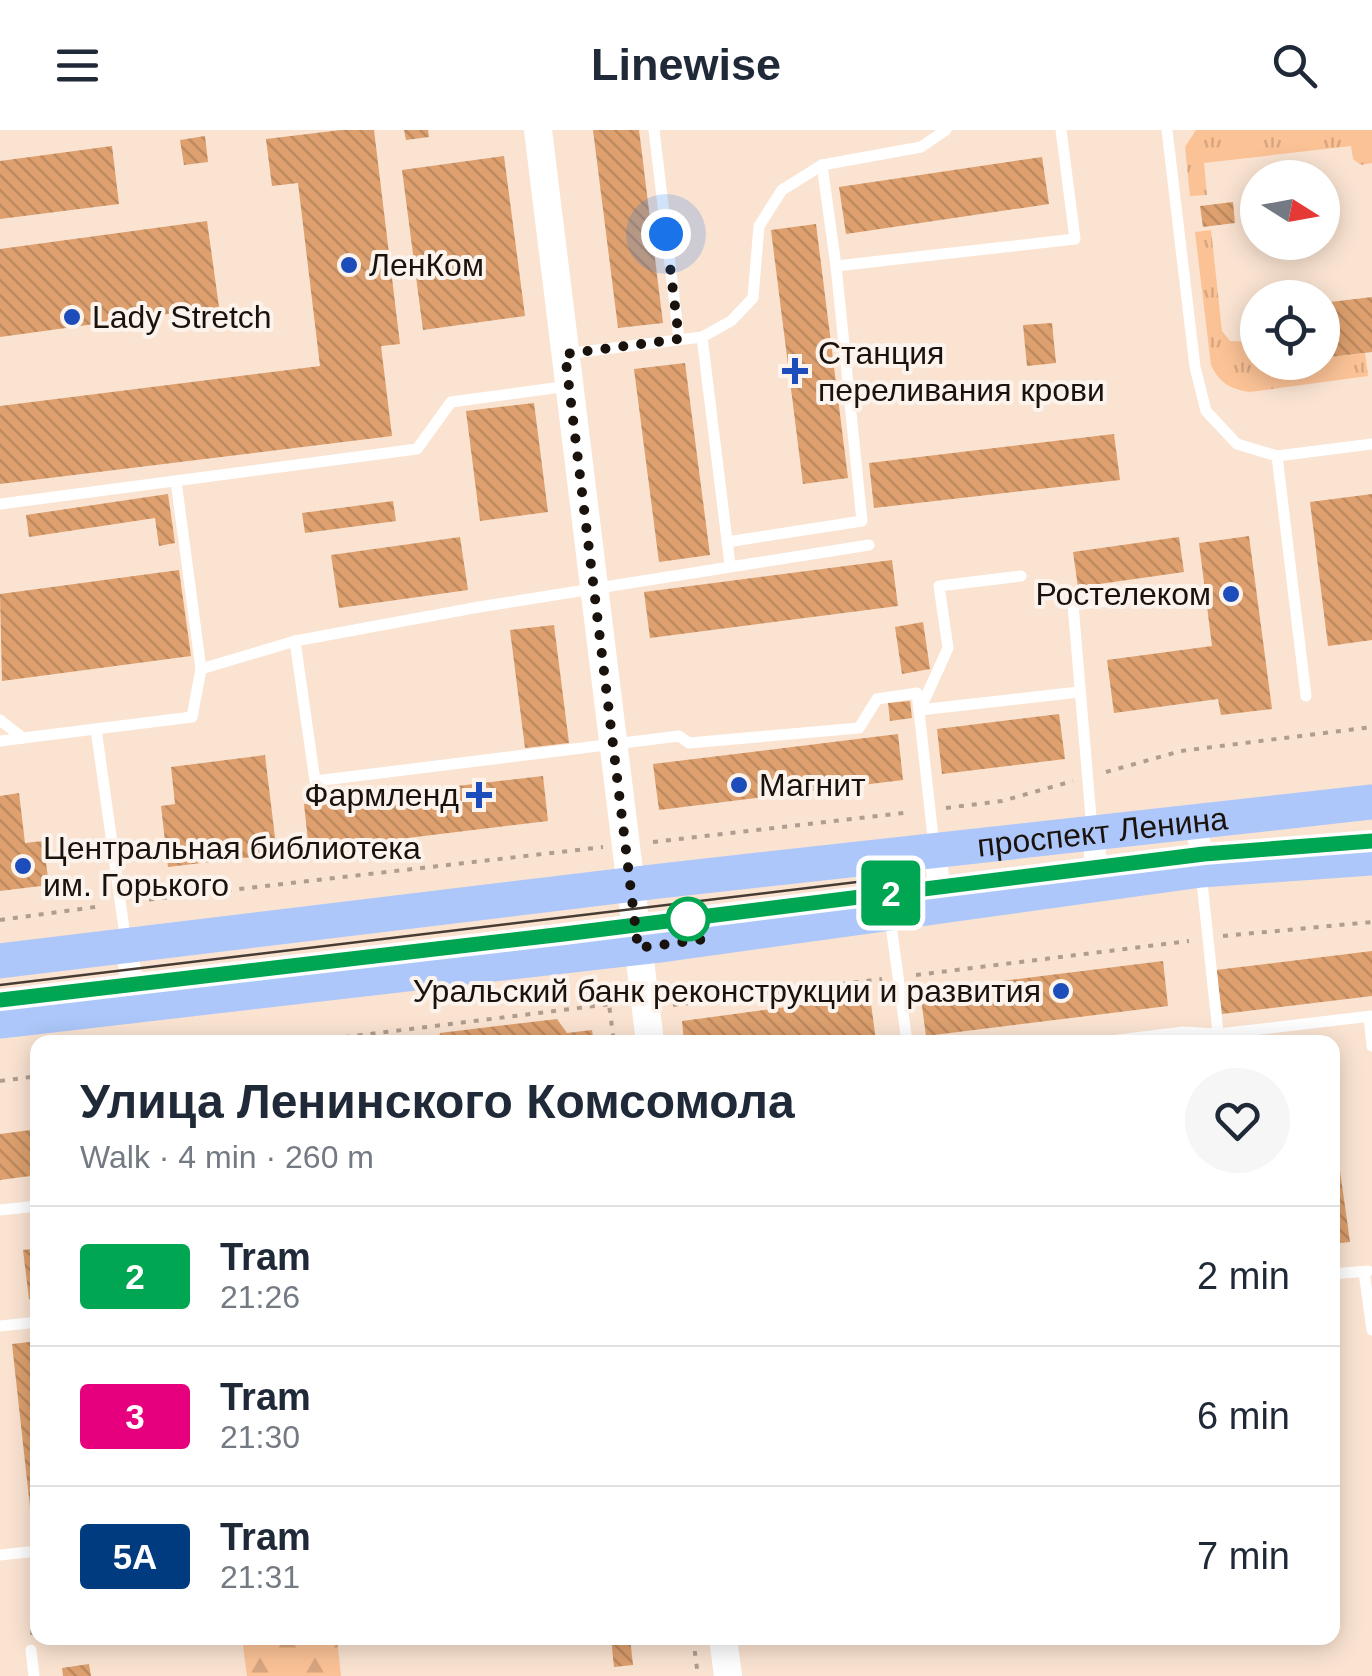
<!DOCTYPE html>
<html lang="en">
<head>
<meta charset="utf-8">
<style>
  :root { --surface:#fff; --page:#f6f6f7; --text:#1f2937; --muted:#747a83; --line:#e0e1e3 }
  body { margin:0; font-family:Arial,sans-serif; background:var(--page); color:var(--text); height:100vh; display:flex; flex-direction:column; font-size:38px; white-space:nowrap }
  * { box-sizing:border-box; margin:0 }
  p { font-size:32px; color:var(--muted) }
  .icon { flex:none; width:55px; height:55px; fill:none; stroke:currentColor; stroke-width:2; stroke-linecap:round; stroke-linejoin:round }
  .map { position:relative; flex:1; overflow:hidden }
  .drawer { position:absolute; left:30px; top:905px; width:1310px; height:610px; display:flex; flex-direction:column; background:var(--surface); border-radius:20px; box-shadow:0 5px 25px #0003 }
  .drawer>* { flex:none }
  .badge { padding:0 20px; border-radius:8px; font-size:35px; line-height:65px }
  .needle { width:65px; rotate:101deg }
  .tools { position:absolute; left:1240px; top:30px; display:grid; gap:20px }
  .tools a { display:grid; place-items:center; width:100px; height:100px; border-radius:50%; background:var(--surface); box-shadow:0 5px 25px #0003; font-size:50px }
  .you { position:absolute; width:50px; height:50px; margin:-25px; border:8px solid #fff; border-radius:50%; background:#1a73e8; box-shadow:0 0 0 15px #1a73e833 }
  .map>.badge { position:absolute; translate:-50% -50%; box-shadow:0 0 0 5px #fff }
  .round { display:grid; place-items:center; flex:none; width:105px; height:105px; border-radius:52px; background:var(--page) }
  .overview { display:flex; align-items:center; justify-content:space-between; height:170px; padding:0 50px }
  h1 { font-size:48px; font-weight:800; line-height:75px }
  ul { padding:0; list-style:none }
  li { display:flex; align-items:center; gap:30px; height:140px; padding:0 50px; border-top:2px solid var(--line) }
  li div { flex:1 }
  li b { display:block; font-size:38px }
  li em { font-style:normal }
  li .badge { min-width:110px; font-weight:700; text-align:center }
  header { display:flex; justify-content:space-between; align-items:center; height:130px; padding:0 50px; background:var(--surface); font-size:45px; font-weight:800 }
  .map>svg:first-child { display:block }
  .grass { fill:url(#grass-tufts) }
  .forest { fill:url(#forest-firs) }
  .building { fill:url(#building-back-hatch) }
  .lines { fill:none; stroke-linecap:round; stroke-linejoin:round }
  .path { stroke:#af9d8f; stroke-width:4; stroke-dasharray:5 8; stroke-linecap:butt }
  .service { stroke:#fff; stroke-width:11 }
  .minor { stroke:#fff; stroke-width:22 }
  .tertiary { stroke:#fff; stroke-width:28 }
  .primary { stroke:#adc7fa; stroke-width:35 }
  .tram { stroke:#473c33; stroke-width:2.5 }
  .line-casing { stroke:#fff; stroke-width:22 }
  .line { stroke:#00a651; stroke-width:15 }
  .walk { stroke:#1a120c; stroke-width:10; stroke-dasharray:0 18 }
  .poi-dot { fill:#1c4dba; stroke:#fcf3ec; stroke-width:4 }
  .stop-dot { fill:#fff; stroke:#00a651; stroke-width:5 }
  .labels { text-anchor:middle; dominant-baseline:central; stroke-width:8; stroke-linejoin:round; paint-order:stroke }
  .poi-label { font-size:32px; fill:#1a120c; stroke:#fcf3ec; text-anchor:start }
  .street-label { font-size:32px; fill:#1a120c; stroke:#fcf3ec }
</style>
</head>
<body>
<header><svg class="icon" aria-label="menu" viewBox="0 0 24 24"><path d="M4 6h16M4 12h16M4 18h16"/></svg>Linewise<svg class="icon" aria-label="search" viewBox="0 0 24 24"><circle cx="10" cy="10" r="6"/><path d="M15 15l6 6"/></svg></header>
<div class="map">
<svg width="1372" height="1546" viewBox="0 0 1372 1546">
  <defs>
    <pattern id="grass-tufts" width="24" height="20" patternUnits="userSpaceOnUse" patternTransform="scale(2.5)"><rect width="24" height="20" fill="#fbc296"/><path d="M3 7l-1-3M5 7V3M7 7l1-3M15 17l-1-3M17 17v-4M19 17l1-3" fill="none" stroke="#d7a680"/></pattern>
    <pattern id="forest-firs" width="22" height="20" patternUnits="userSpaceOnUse" patternTransform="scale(2.5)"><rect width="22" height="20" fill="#fbc296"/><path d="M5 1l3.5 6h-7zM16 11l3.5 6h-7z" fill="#d7a680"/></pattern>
    <pattern id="building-back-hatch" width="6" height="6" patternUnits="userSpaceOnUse" patternTransform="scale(2.5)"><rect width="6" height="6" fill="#dda06e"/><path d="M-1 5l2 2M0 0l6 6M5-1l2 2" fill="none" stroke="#bd895e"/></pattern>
  </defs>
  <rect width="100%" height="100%" fill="#fae3d1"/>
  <g class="grass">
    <path d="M1196,0H1372V33L1361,35L1353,29L1351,16L1204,33L1207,65L1190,66L1185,17Z"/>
    <path d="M1211,100L1222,201L1230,211L1257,212L1258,232H1322L1323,228L1365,223L1368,246L1250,262C1230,259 1220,253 1211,235L1195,102Z"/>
  </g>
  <path class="forest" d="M242,1508H337L341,1546H247Z"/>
  <g class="building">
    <path d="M341,0H374L400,214L381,216L392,306L0,354V276L320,236L298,53L272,56L266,9Z"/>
    <path d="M404,0H428L429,7L406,10Z"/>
    <path d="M593,0H639L663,193L618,198Z"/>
    <path d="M205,6L208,32L184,35L180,10Z"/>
    <path d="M112,16L119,74L0,89V31Z"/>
    <path d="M504,26L525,186L423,200L402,40Z"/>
    <path d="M1042,27L1049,74L846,104L839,57Z"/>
    <path d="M1233,72L1235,93L1203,97L1200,76Z"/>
    <path d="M207,91L219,177L0,207V119Z"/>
    <path d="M816,94L848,348L803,354L771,100Z"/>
    <path d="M1372,167V222L1322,228V173Z"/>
    <path d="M1052,193L1056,233L1027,236L1023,195Z"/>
    <path d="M685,233L710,425L659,432L634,239Z"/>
    <path d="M534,273L548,382L480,391L466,281Z"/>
    <path d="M1114,304L1120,350L874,378L869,333Z"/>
    <path d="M168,364L175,413L159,416L155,388L29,407L26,385Z"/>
    <path d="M1372,364V510L1328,516L1310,372Z"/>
    <path d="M393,371L396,391L305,403L302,383Z"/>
    <path d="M1249,406L1272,579L1221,585L1218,569L1114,583L1107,530L1212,516L1199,413Z"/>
    <path d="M460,407L468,460L339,478L331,425Z"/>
    <path d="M1179,407L1184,442L1078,457L1073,422Z"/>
    <path d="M892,430L898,476L650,508L644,462Z"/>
    <path d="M179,440L191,526L2,551L0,464Z"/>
    <path d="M923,492L930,539L902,544L895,497Z"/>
    <path d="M554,495L569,613L525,618L510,500Z"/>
    <path d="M910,571L912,588L890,591L888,573Z"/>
    <path d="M1059,584L1065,629L942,644L937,599Z"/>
    <path d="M898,604L903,650L659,680L653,634Z"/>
    <path d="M265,625L277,724L168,737L161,676L175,674L171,637Z"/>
    <path d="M543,646L548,691L309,720L304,674Z"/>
    <path d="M19,663L25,713L43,711L49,755L0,761V666Z"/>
    <path d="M1372,821V866L1222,884L1216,840Z"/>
    <path d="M1163,831L1168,876L926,906L920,861Z"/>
    <path d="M870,866L876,911L684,912L682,891Z"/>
    <path d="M557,889L567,903L592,900L594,912H438L440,903Z"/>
    <path d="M1332,984L1350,1112L1332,1114Z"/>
    <path d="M38,999V1045L0,1050V1004Z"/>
    <path d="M38,1118V1168L29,1169L23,1120Z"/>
    <path d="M38,1211V1376L30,1377L12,1214Z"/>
    <path d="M611,1508H630L633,1535L614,1537Z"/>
    <path d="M89,1534L91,1546H63L62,1538Z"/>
  </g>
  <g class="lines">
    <g class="path">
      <path d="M1106,642L1181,621L1372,597"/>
      <path d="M946,678L1002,671L1073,651"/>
      <path d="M653,712L911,682"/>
      <path d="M136,771L603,717"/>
      <path d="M0,790L102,776"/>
      <path d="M1223,806L1372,792"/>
      <path d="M916,845L1189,811"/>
      <path d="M606,852L614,912"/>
      <path d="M673,875L882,849"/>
      <path d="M306,912L619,873"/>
      <path d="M0,951L38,946"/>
      <path d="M32,1505L38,1453"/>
      <path d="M693,1508L698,1546"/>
    </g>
    <g class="service">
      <path d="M654,0L679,209"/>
      <path d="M1167,0L1195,237L1206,281L1237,314L1277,326L1372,314"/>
      <path d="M822,35L836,136"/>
      <path d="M702,207L730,435"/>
      <path d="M565,224L702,207L731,191L753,168L759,96L782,60L822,35L921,17L946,0"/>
      <path d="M1277,326L1306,566"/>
      <path d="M176,351L201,539"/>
      <path d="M0,374L417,319L451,272L569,256"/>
      <path d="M727,412L862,391L836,136L1075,109L1061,0"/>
      <path d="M295,511L315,651L679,606L689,613L859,598L877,569L917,563L934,716"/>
      <path d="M920,580L948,518L939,456L1021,446"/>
      <path d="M920,580L1079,562"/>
      <path d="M0,590L23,608L192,587L201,539L295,511L479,477L869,415"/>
      <path d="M96,599L126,813"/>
      <path d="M0,611L23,608"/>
      <path d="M1092,699L1073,475L1187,460"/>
      <path d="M1201,743L1219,912"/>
      <path d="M890,788L907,912"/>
      <path d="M1369,887L1372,916"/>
      <path d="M1102,912L1183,902L1218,904L1372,886"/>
      <path d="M0,1080L38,1076"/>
      <path d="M1364,1142L1372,1200"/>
      <path d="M1332,1144L1368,1141"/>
      <path d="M0,1196L38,1192"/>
      <path d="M0,1425L38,1421"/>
      <path d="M31,1520L34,1546"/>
    </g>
    <g class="minor">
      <path d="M1198,692L1201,740"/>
      <path d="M1093,703L1098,755"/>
      <path d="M935,720L941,776"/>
      <path d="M882,726L889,784"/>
      <path d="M126,816L136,876"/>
    </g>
    <g class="tertiary">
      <path d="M538,0L650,912"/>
      <path d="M723,1508L728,1546"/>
    </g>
    <g class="primary">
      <path id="s1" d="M0,831L660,751L1372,672"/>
      <path d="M0,891L668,814L1201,740L1372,728"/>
    </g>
    <g class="tram">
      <path d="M0,855L890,748"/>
      <path d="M0,871L564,804L1204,723L1372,711"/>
    </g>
  </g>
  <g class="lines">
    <defs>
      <path id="line" d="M0,870L564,804L1204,724L1372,711"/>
    </defs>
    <use href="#line" class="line-casing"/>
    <use href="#line" class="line"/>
    <path class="walk" d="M666,104L679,209L565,224L638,818L705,809L688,789"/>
  </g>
  <g class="poi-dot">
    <circle cx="349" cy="135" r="10"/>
    <circle cx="72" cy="187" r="10"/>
    <path d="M790 226h10v10h10v10h-10v10h-10v-10h-10v-10h10z"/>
    <circle cx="1231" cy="464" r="10"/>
    <circle cx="739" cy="655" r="10"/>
    <path d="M474 650h10v10h10v10h-10v10h-10v-10h-10v-10h10z"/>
    <circle cx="23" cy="736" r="10"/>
    <circle cx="1061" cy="861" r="10"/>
  </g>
  <circle class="stop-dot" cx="688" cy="789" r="20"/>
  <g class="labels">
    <g class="poi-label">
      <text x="369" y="135">ЛенКом</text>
      <text x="92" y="187">Lady Stretch</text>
      <text x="818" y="223">Станция<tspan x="818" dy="37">переливания крови</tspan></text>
      <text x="1211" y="464" text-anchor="end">Ростелеком</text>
      <text x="759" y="655">Магнит</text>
      <text x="459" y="665" text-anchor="end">Фармленд</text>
      <text x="43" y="718">Центральная библиотека<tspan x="43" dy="37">им. Горького</tspan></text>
      <text x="1041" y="861" text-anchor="end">Уральский банк реконструкции и развития</text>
    </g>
    <g class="street-label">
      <text stroke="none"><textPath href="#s1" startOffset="1110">проспект Ленина</textPath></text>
    </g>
  </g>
</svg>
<div class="tools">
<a><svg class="needle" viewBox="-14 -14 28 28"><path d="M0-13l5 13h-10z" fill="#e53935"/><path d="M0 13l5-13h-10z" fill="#747a83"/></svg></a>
<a><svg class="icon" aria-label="locate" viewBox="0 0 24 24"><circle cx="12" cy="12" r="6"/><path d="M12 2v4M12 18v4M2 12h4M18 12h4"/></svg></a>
</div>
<div class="you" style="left:666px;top:104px"></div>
<b class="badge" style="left:891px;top:763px;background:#00a651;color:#fff">2</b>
<section class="drawer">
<div class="overview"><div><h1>Улица Ленинского Комсомола</h1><p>Walk · 4 min · 260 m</p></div><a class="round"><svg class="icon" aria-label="heart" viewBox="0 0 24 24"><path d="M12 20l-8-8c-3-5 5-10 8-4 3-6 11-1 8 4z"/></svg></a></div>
<ul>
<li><span class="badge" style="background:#00a651;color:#fff">2</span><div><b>Tram</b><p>21:26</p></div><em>2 min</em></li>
<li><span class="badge" style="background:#e6007e;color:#fff">3</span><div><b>Tram</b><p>21:30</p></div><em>6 min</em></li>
<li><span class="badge" style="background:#003b80;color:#fff">5А</span><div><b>Tram</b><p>21:31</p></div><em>7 min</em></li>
</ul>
</section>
</div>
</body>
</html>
